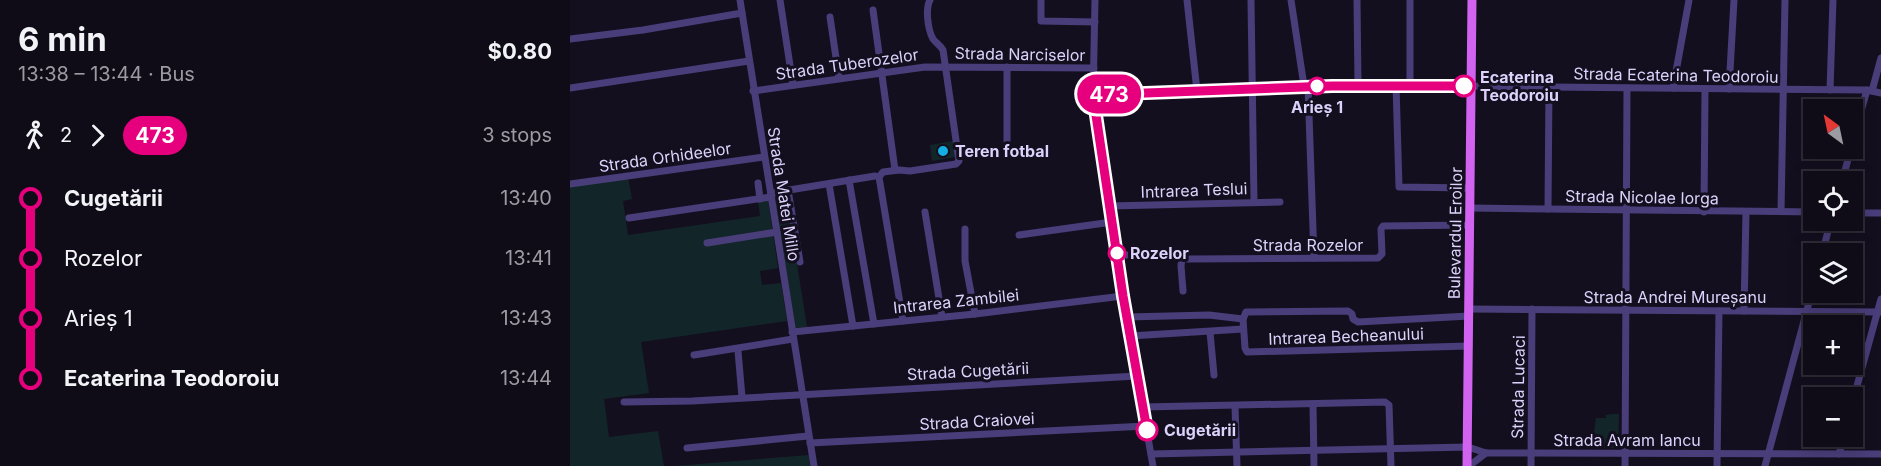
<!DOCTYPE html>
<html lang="en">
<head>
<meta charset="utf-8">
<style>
  :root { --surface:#0f0b17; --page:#181420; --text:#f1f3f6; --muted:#9b9ba1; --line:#2f2b36 }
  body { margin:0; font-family:Inter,sans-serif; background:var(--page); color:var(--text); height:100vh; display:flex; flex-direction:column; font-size:22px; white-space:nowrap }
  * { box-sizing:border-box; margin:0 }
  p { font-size:20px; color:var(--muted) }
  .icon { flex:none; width:33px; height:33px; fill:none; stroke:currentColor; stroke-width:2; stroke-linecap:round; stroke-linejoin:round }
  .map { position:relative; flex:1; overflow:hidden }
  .sheet { display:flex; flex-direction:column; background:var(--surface); width:570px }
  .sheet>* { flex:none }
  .badge { padding:0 12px; border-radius:20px; font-size:21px; line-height:39px }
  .needle { width:39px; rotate:327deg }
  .fabs { position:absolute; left:1233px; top:99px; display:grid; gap:12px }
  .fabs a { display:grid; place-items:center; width:60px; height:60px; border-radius:0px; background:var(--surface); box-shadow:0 3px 15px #0003,0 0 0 2px var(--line); font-size:30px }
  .map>.badge { position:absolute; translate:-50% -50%; box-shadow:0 0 0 3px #fff }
  .legs { display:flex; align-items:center; gap:9px; height:66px; padding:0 18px; font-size:20px }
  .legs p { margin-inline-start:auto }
  .headline { display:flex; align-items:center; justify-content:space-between; height:102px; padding:0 18px }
  h1 { font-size:33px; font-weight:700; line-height:45px }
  ul { padding:0 18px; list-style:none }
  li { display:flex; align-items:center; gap:21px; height:60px; font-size:22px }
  li i { display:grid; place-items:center; width:9px; height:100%; margin:0 8px; background:currentColor }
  li i::after { content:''; width:15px; height:15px; margin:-8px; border:4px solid; border-radius:50%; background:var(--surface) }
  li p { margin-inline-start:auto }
  li:first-child i { background:linear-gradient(#0000 50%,currentColor 0) }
  li:last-child i { background:linear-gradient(currentColor 50%,#0000 0) }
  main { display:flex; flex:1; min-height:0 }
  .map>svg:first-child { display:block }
  .green { fill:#122629 }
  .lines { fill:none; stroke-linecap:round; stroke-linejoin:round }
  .minor { stroke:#493e7a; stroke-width:7 }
  .major { stroke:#d163f0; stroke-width:9 }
  .line-1-casing { stroke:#fff; stroke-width:14 }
  .line-1 { stroke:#e6007e; stroke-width:9 }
  .stop-1-dot { fill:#fff; stroke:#e6007e; stroke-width:3 }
  .poi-dot { fill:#15b0e3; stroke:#140f1f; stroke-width:2 }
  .labels { text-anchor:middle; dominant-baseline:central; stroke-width:6; stroke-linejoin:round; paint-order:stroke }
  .street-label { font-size:16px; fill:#dcd2fb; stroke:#140f1f }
  .stop-label { font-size:16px; font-weight:bold; fill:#dcd2fb; stroke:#140f1f; text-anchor:start }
  .poi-label { font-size:16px; font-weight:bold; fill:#dcd2fb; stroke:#140f1f; text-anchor:start }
</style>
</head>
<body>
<main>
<section class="sheet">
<div class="headline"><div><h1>6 min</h1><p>13:38 – 13:44 · Bus</p></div><b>$0.80</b></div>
<div class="legs"><svg class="icon" aria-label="walk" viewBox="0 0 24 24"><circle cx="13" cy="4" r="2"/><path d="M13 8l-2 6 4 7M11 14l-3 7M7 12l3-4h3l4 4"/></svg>2<svg class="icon" aria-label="forward" viewBox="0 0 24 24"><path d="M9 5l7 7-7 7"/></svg><b class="badge" style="background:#e6007e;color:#fff">473</b><p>3 stops</p></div>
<ul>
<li><i style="color:#e6007e"></i><b>Cugetării</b><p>13:40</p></li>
<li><i style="color:#e6007e"></i><span>Rozelor</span><p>13:41</p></li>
<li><i style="color:#e6007e"></i><span>Arieș 1</span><p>13:43</p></li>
<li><i style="color:#e6007e"></i><b>Ecaterina Teodoroiu</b><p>13:44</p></li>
</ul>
</section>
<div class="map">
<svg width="1311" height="466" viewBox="0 0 1311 466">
  <rect width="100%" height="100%" fill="#140f1f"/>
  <g class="green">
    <path d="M383,141L386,157L362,161L360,145Z"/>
    <path d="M58,178L62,199L53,201L58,235L190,216L188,201L198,200L208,268L190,271L192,285L211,283L217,321L71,342L79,393L34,399L39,437L88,431L94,466H0V186Z"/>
    <path d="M216,194L237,327L223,328L203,196Z"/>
    <path d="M1043,414H1049L1048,448H1022L1026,418H1036V415Z"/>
    <path d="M239,455L240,466H105Z"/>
  </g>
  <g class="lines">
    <g class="minor">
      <path d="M170,0L244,466"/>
      <path d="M210,0L223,85"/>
      <path d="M471,0V21L525,22"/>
      <path d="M525,0L523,99L553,296L583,466"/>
      <path d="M617,0L627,91"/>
      <path d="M681,0L684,202"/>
      <path d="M721,0L734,86"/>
      <path d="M787,0L788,85"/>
      <path d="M840,0V85"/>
      <path d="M303,10L325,170"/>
      <path d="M260,17L269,78"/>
      <path d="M0,39L73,30L172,13"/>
      <path d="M437,67V144"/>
      <path d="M826,85L829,187L900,188"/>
      <path d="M738,86L744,258"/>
      <path d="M0,88L179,61"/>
      <path d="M1103,88L1119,0"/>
      <path d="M1159,89L1164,0"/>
      <path d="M1260,90L1263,0"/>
      <path d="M183,91L355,67L524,68"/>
      <path d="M1302,91L1311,58"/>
      <path d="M523,95L788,85L1297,90L1311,93"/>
      <path d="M1282,143L1297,90"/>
      <path d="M279,180L304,324"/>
      <path d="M1272,182L1281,148"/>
      <path d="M188,183L190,199"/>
      <path d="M0,184L194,157"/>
      <path d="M259,184L283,326"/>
      <path d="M218,190L230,262"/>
      <path d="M201,193L305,176"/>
      <path d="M539,206L710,202"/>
      <path d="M900,208L1244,212"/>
      <path d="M978,209L979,87"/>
      <path d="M1211,211L1215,0"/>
      <path d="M355,212L372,317"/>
      <path d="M1134,212L1135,89"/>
      <path d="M1282,213H1311"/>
      <path d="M59,218L201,197"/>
      <path d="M395,229V261L405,314"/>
      <path d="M449,235L542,222"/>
      <path d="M137,243L207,232"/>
      <path d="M1252,254L1261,220"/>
      <path d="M547,255H606L617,259L808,258L812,254L811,229L813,226L900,225"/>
      <path d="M612,257L611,266L613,291"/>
      <path d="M899,309L1311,312"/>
      <path d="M1174,311L1176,212"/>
      <path d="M557,317L639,315L673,319"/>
      <path d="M673,319L675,348L677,352L899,346"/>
      <path d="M673,319L676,312L778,311L782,314L783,319L788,322L899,316"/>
      <path d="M333,321L309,177L313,172L329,170L340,171L386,164L389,161L373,50C370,45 366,43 363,39C358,30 355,9 360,0"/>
      <path d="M222,332L405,314L553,296"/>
      <path d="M640,332L644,375"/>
      <path d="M560,336L673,329"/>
      <path d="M168,351L172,397"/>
      <path d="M124,355L223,339"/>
      <path d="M54,402L122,401L567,376"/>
      <path d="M743,404L744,466"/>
      <path d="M1282,404L1311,299"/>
      <path d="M665,406L667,466"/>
      <path d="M573,407L815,402L819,405L821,466"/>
      <path d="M240,443L576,426"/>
      <path d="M117,448L238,436"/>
      <path d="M581,454L898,447L916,453L1311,454"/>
      <path d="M1269,454L1274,436"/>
      <path d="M899,466L916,453"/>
      <path d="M961,466L962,309"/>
      <path d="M1055,466L1057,88"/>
      <path d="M1147,466L1149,311"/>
      <path d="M1195,466L1244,284"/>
    </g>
    <path class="major" d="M897,466L902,0"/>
  </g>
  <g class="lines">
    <defs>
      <path id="line-1" d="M577,430L553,296L523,95L762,86H894"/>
    </defs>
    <use href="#line-1" class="line-1-casing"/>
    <use href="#line-1" class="line-1"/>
  </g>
  <g class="stop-1-dot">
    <circle cx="747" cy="86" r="8"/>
    <circle cx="894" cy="86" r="10"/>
    <circle cx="547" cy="253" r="8"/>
    <circle cx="577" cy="430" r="10"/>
  </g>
  <circle class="poi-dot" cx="373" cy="151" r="6"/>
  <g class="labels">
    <g class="street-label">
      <text transform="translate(450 54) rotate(1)">Strada Narciselor</text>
      <text transform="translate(277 64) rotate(-8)">Strada Tuberozelor</text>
      <text transform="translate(1106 75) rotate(1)">Strada Ecaterina Teodoroiu</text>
      <text transform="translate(95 157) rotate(-8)">Strada Orhideelor</text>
      <text transform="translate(624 190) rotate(-2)">Intrarea Teslui</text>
      <text transform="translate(214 194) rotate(81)">Strada Matei Millo</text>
      <text transform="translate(1072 197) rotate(1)">Strada Nicolae Iorga</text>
      <text transform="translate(885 233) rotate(-89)">Bulevardul Eroilor</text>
      <text x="738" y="245">Strada Rozelor</text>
      <text x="1105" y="297">Strada Andrei Mureșanu</text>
      <text transform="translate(386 301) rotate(-6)">Intrarea Zambilei</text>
      <text transform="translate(776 336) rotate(-2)">Intrarea Becheanului</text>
      <text transform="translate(398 371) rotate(-3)">Strada Cugetării</text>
      <text transform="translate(948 387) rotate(-89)">Strada Lucaci</text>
      <text transform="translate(407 421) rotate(-3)">Strada Craiovei</text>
      <text x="1057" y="440">Strada Avram Iancu</text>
    </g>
    <g class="stop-label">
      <text x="910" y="77">Ecaterina<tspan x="910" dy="18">Teodoroiu</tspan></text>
      <text x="747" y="107" text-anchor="middle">Arieș 1</text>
      <text x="560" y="253">Rozelor</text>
      <text x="594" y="430">Cugetării</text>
    </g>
    <g class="poi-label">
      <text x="385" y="151">Teren fotbal</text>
    </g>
  </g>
</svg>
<div class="fabs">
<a><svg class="needle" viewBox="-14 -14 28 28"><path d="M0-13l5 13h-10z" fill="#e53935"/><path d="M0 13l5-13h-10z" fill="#9b9ba1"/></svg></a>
<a><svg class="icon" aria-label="locate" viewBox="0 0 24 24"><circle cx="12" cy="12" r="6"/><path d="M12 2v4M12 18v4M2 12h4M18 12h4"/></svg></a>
<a><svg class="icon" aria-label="layers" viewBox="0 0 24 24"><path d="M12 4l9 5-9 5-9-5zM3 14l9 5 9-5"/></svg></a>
<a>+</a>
<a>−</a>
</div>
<b class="badge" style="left:539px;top:94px;background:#e6007e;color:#fff">473</b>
</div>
</main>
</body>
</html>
